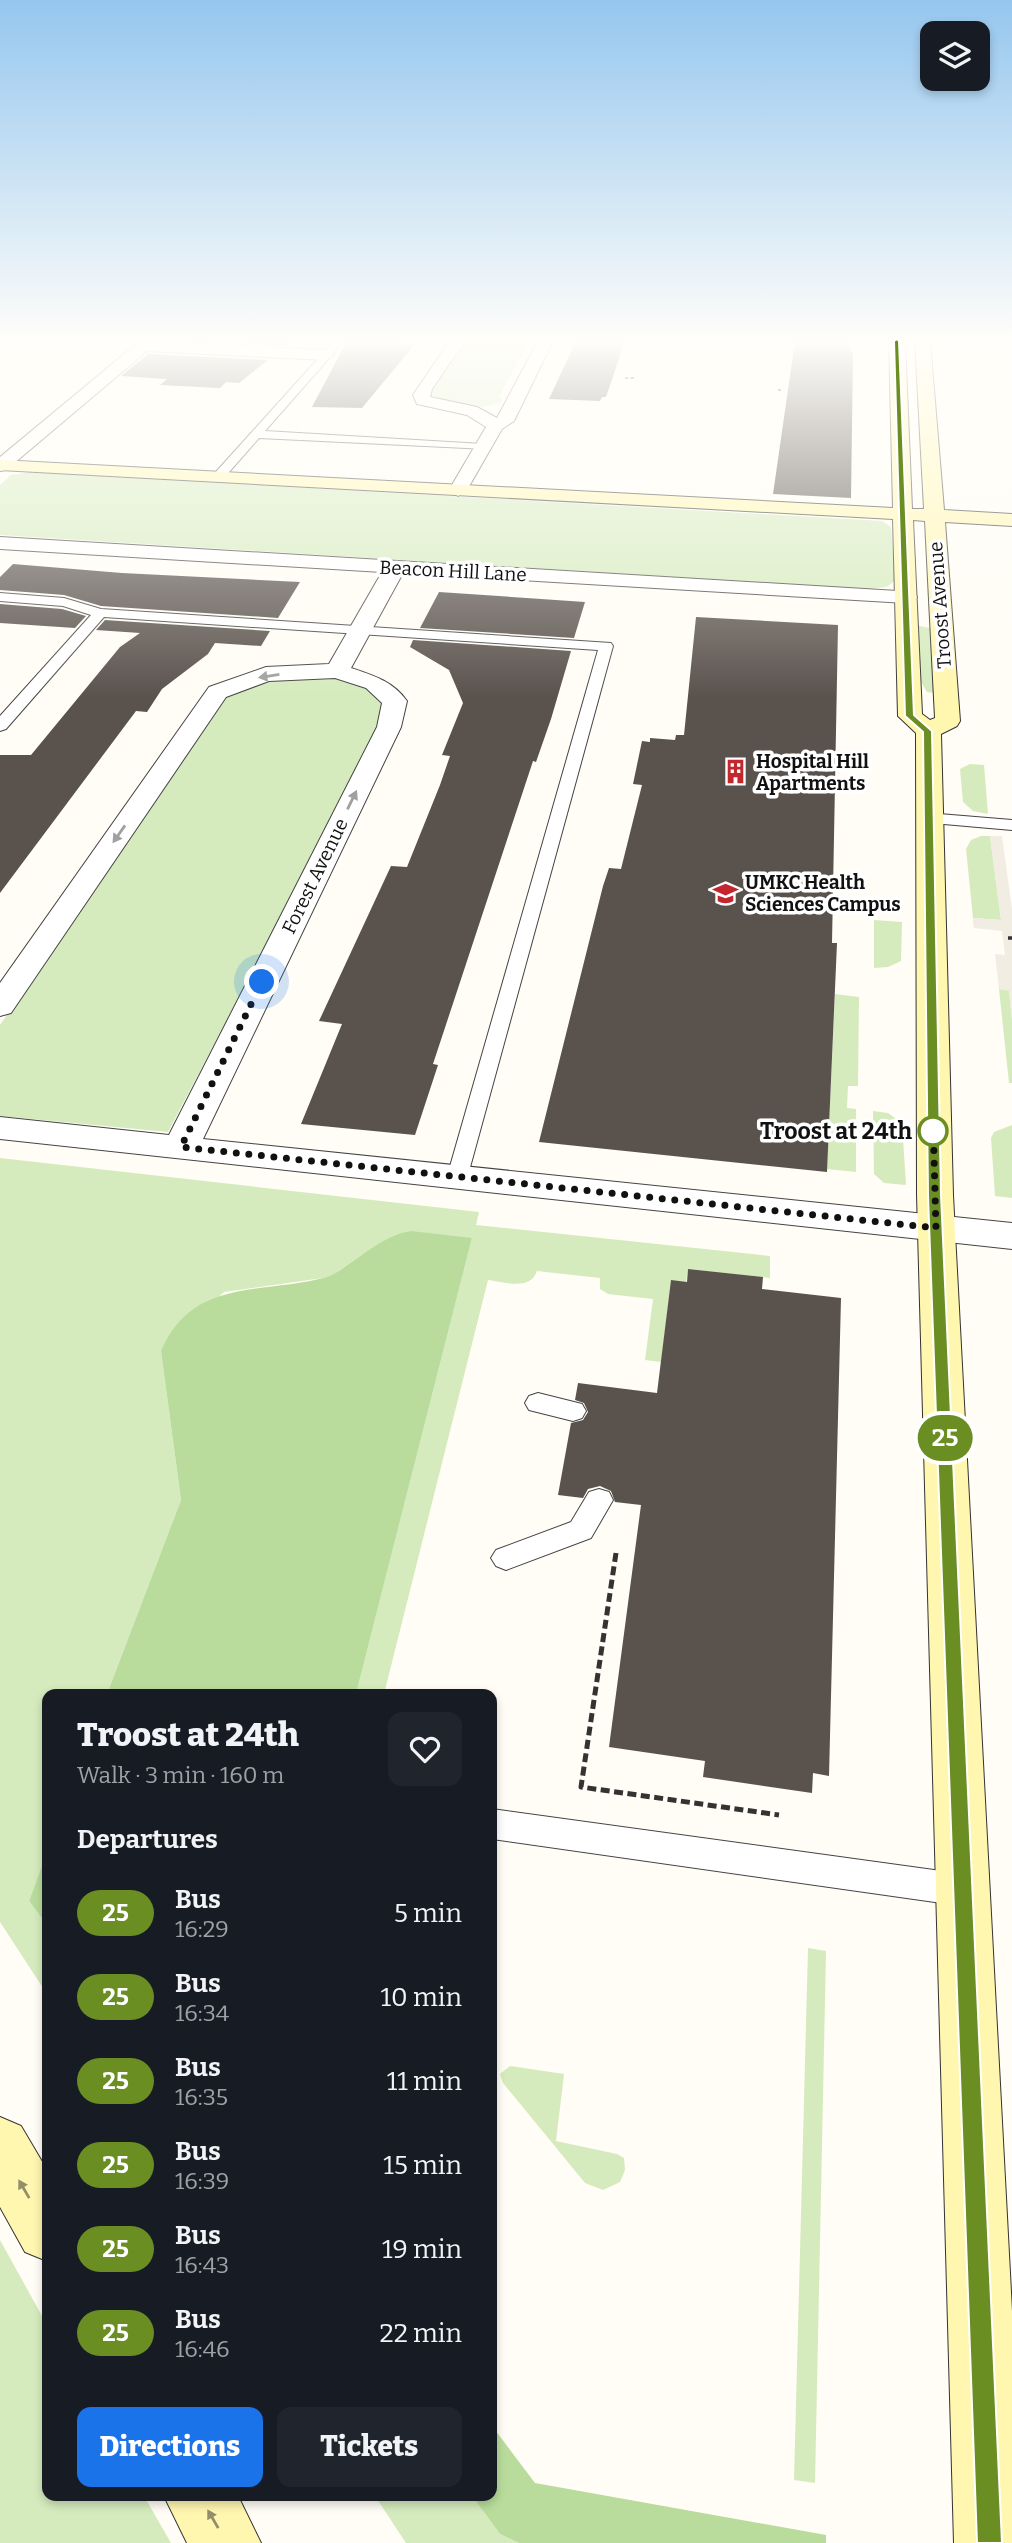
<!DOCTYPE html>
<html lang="en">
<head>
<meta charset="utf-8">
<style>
  :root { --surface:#171b24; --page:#20242c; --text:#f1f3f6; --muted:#9ea1a6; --accent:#1a73e8 }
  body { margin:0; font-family:Bitter,serif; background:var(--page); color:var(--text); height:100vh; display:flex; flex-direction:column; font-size:26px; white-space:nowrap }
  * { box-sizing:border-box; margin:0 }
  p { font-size:23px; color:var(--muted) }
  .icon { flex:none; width:38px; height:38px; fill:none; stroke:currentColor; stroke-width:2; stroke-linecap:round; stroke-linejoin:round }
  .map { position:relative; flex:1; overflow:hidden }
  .panel { position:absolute; left:42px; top:1689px; width:455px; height:812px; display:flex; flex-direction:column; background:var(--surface); border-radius:14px; box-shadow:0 4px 10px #0003 }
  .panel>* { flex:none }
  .badge { padding:0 14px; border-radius:23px; font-size:24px; line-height:46px }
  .tools { position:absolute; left:920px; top:21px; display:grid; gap:14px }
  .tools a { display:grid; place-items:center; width:70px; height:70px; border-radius:14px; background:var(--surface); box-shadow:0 4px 10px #0003; font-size:35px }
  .you { position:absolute; width:35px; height:35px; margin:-18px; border:5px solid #fff; border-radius:50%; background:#1a73e8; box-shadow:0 0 0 10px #1a73e833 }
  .map>.badge { position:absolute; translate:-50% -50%; box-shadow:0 0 0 4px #fff }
  h2 { padding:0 35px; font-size:26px; line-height:63px }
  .round { display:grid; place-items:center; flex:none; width:74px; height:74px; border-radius:14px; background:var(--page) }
  .summary { display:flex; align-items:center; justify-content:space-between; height:119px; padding:0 35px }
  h1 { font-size:33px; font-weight:800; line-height:52px }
  .action { display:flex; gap:14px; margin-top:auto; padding:14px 35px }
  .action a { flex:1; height:80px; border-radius:14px; background:var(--accent); color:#fff; font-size:28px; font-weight:800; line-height:80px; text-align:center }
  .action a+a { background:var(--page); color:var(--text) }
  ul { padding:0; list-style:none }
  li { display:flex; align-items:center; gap:21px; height:84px; padding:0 35px }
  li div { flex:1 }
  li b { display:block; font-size:26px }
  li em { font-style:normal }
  li .badge { min-width:77px; font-weight:700; text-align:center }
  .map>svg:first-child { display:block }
  .green { fill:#d5ebbd }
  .forest { fill:#b9dc9c }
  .plaza { fill:#f1ede2 }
  .building { fill:#5a524d }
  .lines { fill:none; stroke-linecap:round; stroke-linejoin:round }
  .lane-casing { stroke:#444; stroke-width:2 }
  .street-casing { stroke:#444; stroke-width:2 }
  .secondary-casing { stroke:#333; stroke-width:2 }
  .path-far2 { stroke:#333; stroke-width:2; stroke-dasharray:3.5 2; stroke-linecap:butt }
  .path-far1 { stroke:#333; stroke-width:3.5; stroke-dasharray:5 2.5; stroke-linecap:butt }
  .path { stroke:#333; stroke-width:5; stroke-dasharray:9 4.5; stroke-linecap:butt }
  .lane { fill:#fff; fill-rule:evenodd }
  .street { fill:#fff; fill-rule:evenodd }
  .secondary { fill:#fff6b0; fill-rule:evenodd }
  .oneway { fill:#a0a0a0 }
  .oneway2 { fill:#948f68 }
  .line { fill:#6b8e23; stroke:#fff; stroke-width:2 }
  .walk { stroke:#111; stroke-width:7; stroke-dasharray:0 12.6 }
  .stop-dot { fill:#fff; stroke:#6b8e23; stroke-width:3.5 }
  .labels { text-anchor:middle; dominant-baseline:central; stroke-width:7; stroke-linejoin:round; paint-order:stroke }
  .far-street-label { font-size:19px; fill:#111; stroke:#fff }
  .far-poi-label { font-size:19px; font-weight:bold; fill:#111; stroke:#fff; text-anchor:start }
  .stop-label { font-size:23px; font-weight:bold; fill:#111; stroke:#fff; text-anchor:end }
</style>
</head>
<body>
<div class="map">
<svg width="1012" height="2543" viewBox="0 0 1012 2543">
  <rect width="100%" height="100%" fill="#fffdf5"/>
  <g class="green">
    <path d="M466,341H530L499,396L502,399L501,402C477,412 455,404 431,397L429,394Z"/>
    <path d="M31,472L882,521L891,527L895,581L886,587L870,589L0,535V485L11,475Z"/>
    <path d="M915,625L930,628L934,693L927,692L916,673Z"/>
    <path d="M333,676L359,682L384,701L377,733L168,1132L0,1116V1025L219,702C251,675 293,678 333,676Z"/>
    <path d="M970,764L984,765L988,814L973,811L963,802L960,769Z"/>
    <path d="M981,836H990L1001,920L973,918L966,849L971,840Z"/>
    <path d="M874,920L902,922L901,961L888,967L874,968Z"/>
    <path d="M999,989L1009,990L1012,1019V1083H1009Z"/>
    <path d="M835,994L859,997L858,1086H848L847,1108L856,1109V1172L827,1169Z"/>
    <path d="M873,1111L888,1113L902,1123L906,1185L884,1183L874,1174Z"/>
    <path d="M1012,1125V1198L995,1196L991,1138L994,1132Z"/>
    <path d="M0,1158L479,1212L476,1225L770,1256V1278L688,1269L686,1282L671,1281L661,1362L645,1360L653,1299L608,1294L600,1289V1278L537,1271C530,1291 505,1282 488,1280L384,1694H356L472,1238L375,1246L330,1277L224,1292L161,1351L181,1500L107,1694H47V1852L29,1901L47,1925V1994L0,1922Z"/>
    <path d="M808,1948L826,1951L815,2483L794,2480Z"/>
    <path d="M510,2066L564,2074L556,2141L617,2154L624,2158L625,2170L620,2182L603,2190L585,2183L503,2083L500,2074Z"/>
    <path d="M0,2240L47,2325V2496H144L171,2543H0Z"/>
    <path d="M375,2496H472L500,2534L519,2543H406Z"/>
  </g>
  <g class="forest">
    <path d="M411,1231L472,1238L356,1694H107L181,1500L161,1351C193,1276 264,1295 327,1277C334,1275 340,1270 346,1266C367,1252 386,1235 411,1231Z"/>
    <path d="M47,1852V1925L29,1901Z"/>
    <path d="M492,2426L535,2483L826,2535V2543H519L500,2534L472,2496H492Z"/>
  </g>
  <path class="plaza" d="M990,836H1002L1012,909V1019L1009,991L999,989L995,954L1005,955L1002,931L974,928L973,924V918L1001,920Z"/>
  <g class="building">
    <path d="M189,341H292L286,345Z"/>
    <path d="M347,341L415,344L362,408L312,407Z"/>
    <path d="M576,341H625L606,397H602L600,401L549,399Z"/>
    <path d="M795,341H850V351H853L851,498L773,494Z"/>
    <path d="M148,354L268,360L239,383L226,382L220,388L160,385L167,379L121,376Z"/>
    <path d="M13,564L122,573L300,582L278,618L101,606L64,595L0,590V577Z"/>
    <path d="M439,592L585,602L574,638L420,628Z"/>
    <path d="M0,604L62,609L86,616L75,628L0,623Z"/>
    <path d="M696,617L838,625L832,943H837L827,1172L539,1142L603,886L609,868L621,869L642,785L633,784L642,741L650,742V738L675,740L676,735H684Z"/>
    <path d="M105,620L270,631L261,646L215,643L208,654L162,689L147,712L136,711L0,893V755H31L120,647L140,633L96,630Z"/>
    <path d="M413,640L571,651L551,719L536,762L533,761L433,1064L438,1065L415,1135L301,1124L342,1024L319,1021L391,866L407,867L440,785L450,756L442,755L463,703L449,670L410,647Z"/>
    <path d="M688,1269L763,1277L762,1289L841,1298L829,1776L813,1773L812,1793L703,1777L705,1761L609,1747L641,1505L615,1502L611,1491L600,1486L588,1489L583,1498L558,1495L571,1423L583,1420L588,1412L584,1403L575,1400L578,1383L657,1393L671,1280L687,1282Z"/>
  </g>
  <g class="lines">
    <defs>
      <g id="lane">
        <path d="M334,341H344L265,431L483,444L489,447L487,449L259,438L222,480H214V474Z"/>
        <path d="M0,593L64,598L101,609L611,643L613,646L466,1182L458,1184L450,1182L447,1177L598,650L104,617L6,729L0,731V716L91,615L63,606L0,601Z"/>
        <path d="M927,813L1012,820V830L921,822L918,818Z"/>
        <path d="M538,1393L582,1404L586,1411L582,1418L573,1421L529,1410L525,1403L529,1396Z"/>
        <path d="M599,1489L609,1492L613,1500L591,1538L506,1570L496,1566L491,1558L496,1550L571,1522L589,1492Z"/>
        <path d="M492,1809L963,1874L975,1878L980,1890L975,1902L963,1906L492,1839Z"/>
      </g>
      <g id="street">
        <path d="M140,341L326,350L334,355L326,360L147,351L6,470L0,471V457Z"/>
        <path d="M450,341H465L432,389L430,397L477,407L497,418L538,341H553L514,421L502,429L467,490L458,496L449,490L486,427L467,415L417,404L413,395Z"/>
        <path d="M0,537L914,592L917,597L914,602L906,603L403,573L351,668C372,675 393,681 407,701L401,727L203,1139L1012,1223V1249L0,1139V1117L169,1135L377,727L382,703L366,688L335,678L269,681L226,697L11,1013L0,1016V983L209,687L266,667L329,664L382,572L0,549Z"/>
      </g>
      <g id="secondary">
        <path d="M889,341H905L912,509H924L915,341H930L944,510L1012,514V526L945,522L960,721L957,726L941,734L953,1195L1012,2311V2543H954L917,1195L916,733L898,716L893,519L0,470V460L893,508ZM913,520L925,521L935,718L930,720L922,714Z"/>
        <path d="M0,2117L21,2126L47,2170V2261L25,2252L0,2207Z"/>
        <path d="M164,2496H238L261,2543H187Z"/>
      </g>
    </defs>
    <use href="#lane" class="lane-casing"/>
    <use href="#street" class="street-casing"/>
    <use href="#secondary" class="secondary-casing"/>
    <g class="path-far2">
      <path d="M625,378H635"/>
      <path d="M778,390H781"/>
    </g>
    <path class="path-far1" d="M1008,938H1012"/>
    <path class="path" d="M616,1553L581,1787L779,1815"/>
    <use href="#lane" class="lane"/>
    <use href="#street" class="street"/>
    <use href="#secondary" class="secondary"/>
  </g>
  <defs><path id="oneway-solid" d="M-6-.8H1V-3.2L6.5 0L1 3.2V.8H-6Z" transform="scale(1.75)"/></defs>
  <g class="oneway">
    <use href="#oneway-solid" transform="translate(269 676) rotate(171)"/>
    <use href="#oneway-solid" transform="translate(352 800) rotate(-64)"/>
    <use href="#oneway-solid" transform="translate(119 834) rotate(125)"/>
  </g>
  <g class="oneway2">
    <use href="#oneway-solid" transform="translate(24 2189) rotate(-120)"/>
    <use href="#oneway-solid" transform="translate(213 2519) rotate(-120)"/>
  </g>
  <linearGradient id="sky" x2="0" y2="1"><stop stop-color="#95c6ee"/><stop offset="0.49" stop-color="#fffefa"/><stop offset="1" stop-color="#fffefa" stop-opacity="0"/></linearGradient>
  <rect width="1012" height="697" fill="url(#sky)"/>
  <path class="line" d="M897,339L899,341L914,715L932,731L941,1195L1002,2543H977L928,1195L923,732L905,716L894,341Z"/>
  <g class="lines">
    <path class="walk" d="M262,982L181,1147L936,1228L933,1121V1131"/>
  </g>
  <defs>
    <symbol id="building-bare" viewBox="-9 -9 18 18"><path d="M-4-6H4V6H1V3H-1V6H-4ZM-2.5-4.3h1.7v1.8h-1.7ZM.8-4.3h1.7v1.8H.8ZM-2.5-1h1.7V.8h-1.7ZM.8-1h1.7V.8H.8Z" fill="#c4262e" stroke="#fff" stroke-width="2.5" paint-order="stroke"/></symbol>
    <symbol id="university-bare" viewBox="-9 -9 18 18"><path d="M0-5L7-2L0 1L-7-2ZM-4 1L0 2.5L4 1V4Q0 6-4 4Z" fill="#c4262e" stroke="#fff" stroke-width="2.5" paint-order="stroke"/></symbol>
  </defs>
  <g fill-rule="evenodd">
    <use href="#building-bare" x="718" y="754" width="35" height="35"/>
    <use href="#university-bare" x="708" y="876" width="35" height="35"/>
  </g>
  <circle class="stop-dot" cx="933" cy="1131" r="14"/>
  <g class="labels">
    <g class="far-street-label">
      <text transform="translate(453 571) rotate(3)">Beacon Hill Lane</text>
      <text transform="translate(940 605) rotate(-94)">Troost Avenue</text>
      <text transform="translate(315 876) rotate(-64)">Forest Avenue</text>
    </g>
    <g class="far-poi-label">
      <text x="756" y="761">Hospital Hill<tspan x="756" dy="22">Apartments</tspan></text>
      <text x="745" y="882">UMKC Health<tspan x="745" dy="22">Sciences Campus</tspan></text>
    </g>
    <g class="stop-label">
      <text x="912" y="1131">Troost at 24th</text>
    </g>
  </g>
</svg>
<div class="tools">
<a><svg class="icon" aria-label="layers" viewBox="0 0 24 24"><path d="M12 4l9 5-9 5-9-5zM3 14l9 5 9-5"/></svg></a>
</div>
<div class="you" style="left:262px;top:982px"></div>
<b class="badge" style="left:945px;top:1438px;background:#6b8e23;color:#fff">25</b>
<section class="panel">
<div class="summary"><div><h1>Troost at 24th</h1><p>Walk · 3 min · 160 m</p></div><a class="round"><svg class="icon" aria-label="heart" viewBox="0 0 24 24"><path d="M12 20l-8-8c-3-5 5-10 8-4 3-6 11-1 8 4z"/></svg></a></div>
<h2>Departures</h2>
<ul>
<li><span class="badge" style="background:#6b8e23;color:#fff">25</span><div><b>Bus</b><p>16:29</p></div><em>5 min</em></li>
<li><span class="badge" style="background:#6b8e23;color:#fff">25</span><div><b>Bus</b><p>16:34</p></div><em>10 min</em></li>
<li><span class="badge" style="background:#6b8e23;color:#fff">25</span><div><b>Bus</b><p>16:35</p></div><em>11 min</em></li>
<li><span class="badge" style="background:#6b8e23;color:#fff">25</span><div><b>Bus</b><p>16:39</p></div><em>15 min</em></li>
<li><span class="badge" style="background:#6b8e23;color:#fff">25</span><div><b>Bus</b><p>16:43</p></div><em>19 min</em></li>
<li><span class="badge" style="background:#6b8e23;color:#fff">25</span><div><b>Bus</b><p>16:46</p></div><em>22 min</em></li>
</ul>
<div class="action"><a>Directions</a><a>Tickets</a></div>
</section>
</div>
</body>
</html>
